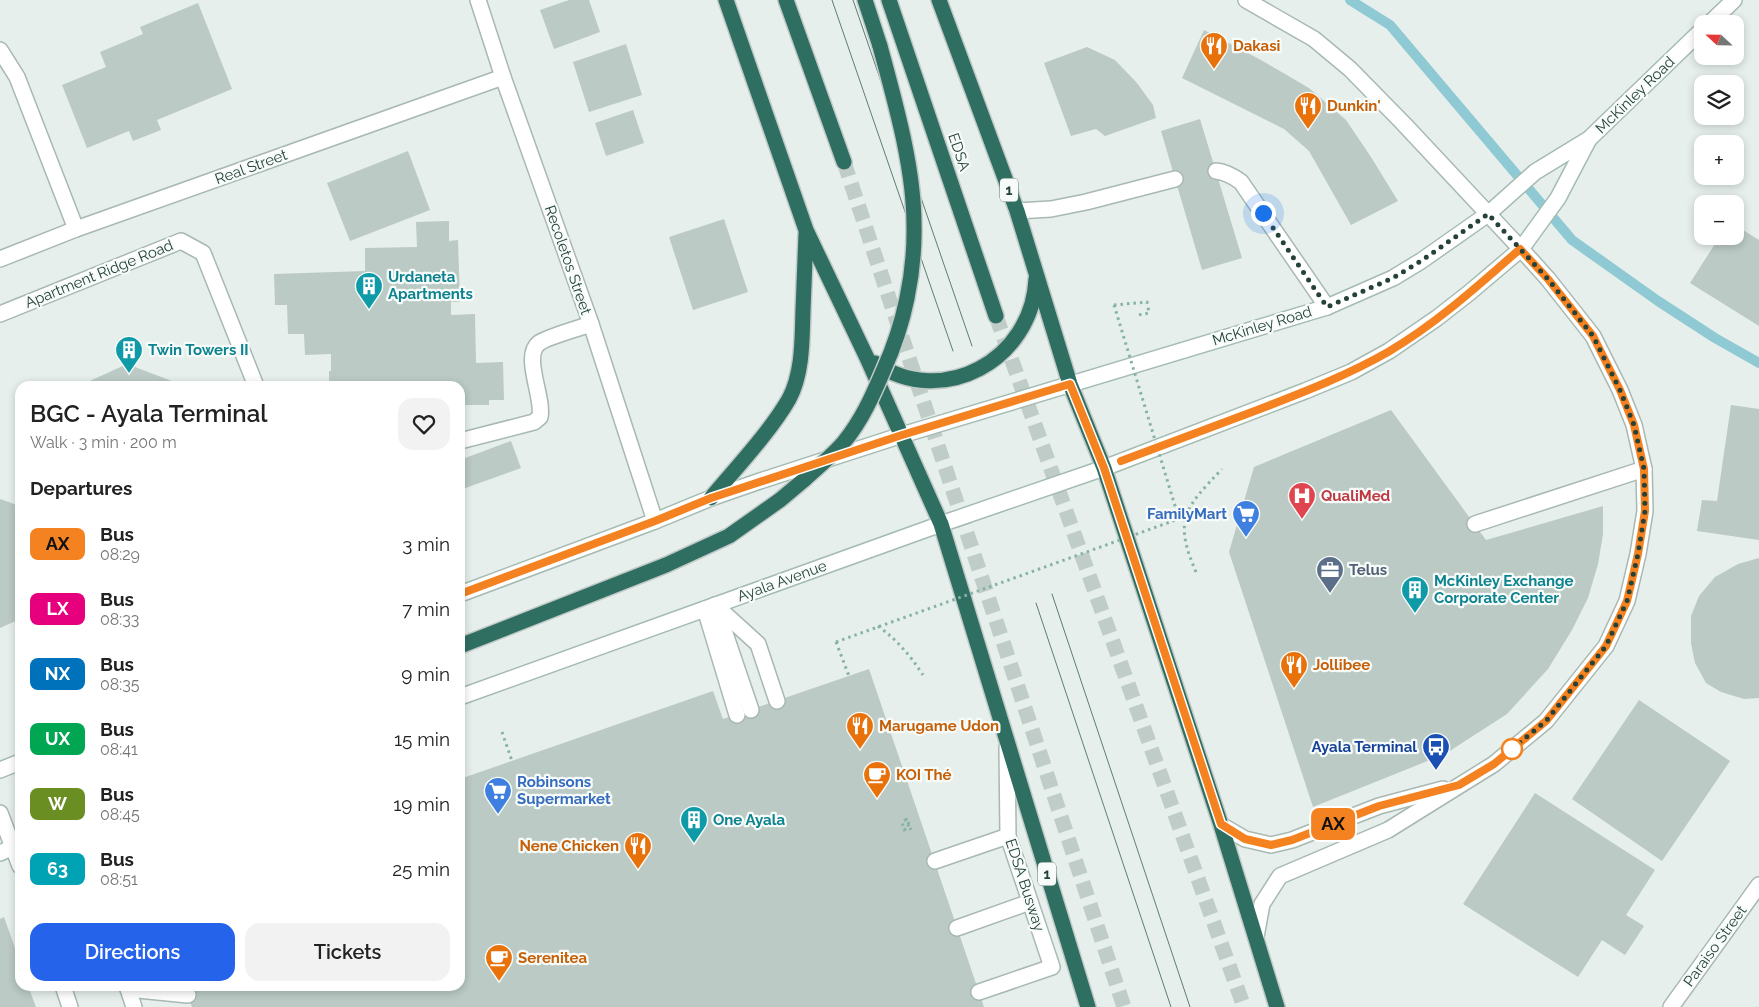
<!DOCTYPE html>
<html lang="en">
<head>
<meta charset="utf-8">
<style>
  :root { --surface:#fff; --page:#f2f2f2; --text:#222; --muted:#767676; --accent:#2563eb }
  body { margin:0; font-family:Raleway,sans-serif; background:var(--page); color:var(--text); height:100vh; display:flex; flex-direction:column; font-size:19px; white-space:nowrap }
  * { box-sizing:border-box; margin:0 }
  p { font-size:16px; color:var(--muted) }
  .icon { flex:none; width:28px; height:28px; fill:none; stroke:currentColor; stroke-width:2; stroke-linecap:round; stroke-linejoin:round }
  .map { position:relative; flex:1; overflow:hidden }
  .side { position:absolute; left:15px; top:381px; width:450px; height:610px; display:flex; flex-direction:column; background:var(--surface); border-radius:15px; box-shadow:0 2px 8px #0003 }
  .side>* { flex:none }
  .badge { padding:0 10px; border-radius:8px; font-size:18px; line-height:32px }
  .needle { width:32px; rotate:292deg }
  .fabs { position:absolute; left:1694px; top:15px; display:grid; gap:10px }
  .fabs a { display:grid; place-items:center; width:50px; height:50px; border-radius:10px; background:var(--surface); box-shadow:0 2px 8px #0003; font-size:25px }
  .you { position:absolute; width:25px; height:25px; margin:-12px; border:4px solid #fff; border-radius:50%; background:#1a73e8; box-shadow:0 0 0 8px #1a73e833 }
  .map>.badge { position:absolute; translate:-50% -50%; box-shadow:0 0 0 2px #fff }
  h2 { padding:0 15px; font-size:19px; line-height:45px }
  .round { display:grid; place-items:center; flex:none; width:52px; height:52px; border-radius:15px; background:var(--page) }
  .head { display:flex; align-items:center; justify-content:space-between; height:85px; padding:0 15px }
  h1 { font-size:24px; font-weight:600; line-height:38px }
  .button { display:flex; gap:10px; margin-top:auto; padding:10px 15px }
  .button a { flex:1; height:58px; border-radius:15px; background:var(--accent); color:#fff; font-size:20px; font-weight:600; line-height:58px; text-align:center }
  .button a+a { background:var(--page); color:var(--text) }
  ul { padding:0; list-style:none }
  li { display:flex; align-items:center; gap:15px; height:65px; padding:0 15px }
  li div { flex:1 }
  li b { display:block; font-size:19px }
  li em { font-style:normal }
  li .badge { min-width:55px; font-weight:700; text-align:center }
  .map>svg:first-child { display:block }
  .lines { fill:none; stroke-linecap:round; stroke-linejoin:round }
  .stream { stroke:#8ec9d4; stroke-width:10 }
  .building { fill:#bbcac4 }
  .highway-tunnel { stroke:#bfccc8; stroke-width:15; stroke-dasharray:15 8; stroke-linecap:butt }
  .lane-casing { stroke:#a8b8b2; stroke-width:18 }
  .street-casing { stroke:#a8b8b2; stroke-width:18 }
  .secondary-casing { stroke:#a4bbb3; stroke-width:18 }
  .highway-casing { stroke:#c2cac8; stroke-width:18 }
  .path { stroke:#86b3a5; stroke-width:3; stroke-dasharray:2.5 4; stroke-linecap:butt }
  .lane { stroke:#fff; stroke-width:15 }
  .street { stroke:#fff; stroke-width:15 }
  .secondary { stroke:#fff; stroke-width:15 }
  .highway { stroke:#2f6f62; stroke-width:15 }
  .tram { stroke:#5f7d75; stroke-width:1 }
  .highway-bridge-casing { stroke:#c2cac8; stroke-width:18; stroke-linecap:butt }
  .path-bridge { stroke:#86b3a5; stroke-width:3; stroke-dasharray:2.5 4; stroke-linecap:butt }
  .highway-bridge { stroke:#2f6f62; stroke-width:15 }
  .line-casing { stroke:#fff; stroke-width:11 }
  .line { stroke:#f58220; stroke-width:8 }
  .walk { stroke:#24423a; stroke-width:5; stroke-dasharray:0 9 }
  .stop-dot { fill:#fff; stroke:#f58220; stroke-width:2.5 }
  .labels { text-anchor:middle; dominant-baseline:central; stroke-width:4.5; stroke-linejoin:round; paint-order:stroke }
  .shield { fill:#f7fbf9; stroke:#637a73; stroke-width:1 }
  .shield-label { font-size:14px; font-weight:bold; fill:#24423a }
  .food-label { font-size:15px; font-weight:bold; fill:#c56008; stroke:#f7fbf9; text-anchor:start }
  .street-label { font-size:15px; fill:#24423a; stroke:#f7fbf9 }
  .culture-label { font-size:15px; font-weight:bold; fill:#0d838f; stroke:#f7fbf9; text-anchor:start }
  .health-label { font-size:15px; font-weight:bold; fill:#be3a42; stroke:#f7fbf9; text-anchor:start }
  .shop-label { font-size:15px; font-weight:bold; fill:#366cbe; stroke:#f7fbf9; text-anchor:end }
  .service-label { font-size:15px; font-weight:bold; fill:#4e5e75; stroke:#f7fbf9; text-anchor:start }
  .transit-label { font-size:15px; font-weight:bold; fill:#164399; stroke:#f7fbf9; text-anchor:end }
</style>
</head>
<body>
<div class="map">
<svg width="1759" height="1007" viewBox="0 0 1759 1007">
  <rect width="100%" height="100%" fill="#e6efeb"/>
  <g class="lines">
    <path class="stream" d="M1350,0L1390,25L1572,240L1658,301L1715,338L1759,363"/>
  </g>
  <g class="building">
    <path d="M569,0H589L600,32L554,49L540,10Z"/>
    <path d="M198,3L232,89L157,120L161,130L133,141L129,131L87,148L62,85L106,67L100,52L143,34L140,27Z"/>
    <path d="M1204,30L1261,60L1309,88L1346,120L1371,157L1398,201L1351,225L1309,151L1284,129L1182,78Z"/>
    <path d="M626,44L642,95L589,112L573,62Z"/>
    <path d="M1087,47L1115,60L1137,83L1153,105L1156,118L1105,136L1096,129L1071,136L1044,63Z"/>
    <path d="M633,110L644,143L606,156L595,123Z"/>
    <path d="M1200,119L1242,258L1202,270L1161,131Z"/>
    <path d="M408,151L430,210L350,241L327,183Z"/>
    <path d="M724,219L748,292L693,310L669,237Z"/>
    <path d="M449,221V241L458,240L460,302H451V315L475,314L476,363L503,362L504,400H489V405H460V386H329V371H331V354L305,355L304,334H288L287,305H275L274,274L365,271V248L417,247L416,222Z"/>
    <path d="M1735,225L1759,240V326L1690,283L1720,236H1735Z"/>
    <path d="M127,364L185,386H79Z"/>
    <path d="M1731,405L1759,409V540L1697,531L1702,500L1717,501Z"/>
    <path d="M1391,410L1486,540L1603,506V534L1598,564L1588,598L1572,630L1548,669L1507,714L1445,754L1313,807L1229,552L1254,467Z"/>
    <path d="M511,441L521,468L460,490V460Z"/>
    <path d="M0,499L20,506V619L0,628Z"/>
    <path d="M1759,558V698L1744,699L1721,692L1706,683L1695,663L1691,643V616L1699,596L1715,577L1738,564Z"/>
    <path d="M869,669L984,1007H192L185,986H460V779L713,691L723,719Z"/>
    <path d="M1639,700L1730,761L1662,861L1572,799Z"/>
    <path d="M1535,793L1655,870L1626,915L1644,926L1625,955L1602,940L1578,977L1463,904Z"/>
    <path d="M4,917L20,962V986H28L36,1007H0V919Z"/>
  </g>
  <g class="lines">
    <g class="highway-tunnel">
      <path d="M844,162L1124,1007"/>
      <path d="M996,316L1244,1007"/>
    </g>
    <defs>
      <g id="lane">
        <path d="M1216,171C1226,172 1233,176 1241,182L1327,307"/>
        <path d="M1017,211L1051,209L1086,202L1175,179"/>
        <path d="M1475,524L1644,469"/>
        <path d="M715,605L758,644L777,701"/>
        <path d="M716,607L751,710"/>
        <path d="M705,609L737,715"/>
        <path d="M1221,825L1245,839L1271,845L1292,840L1379,806L1443,789"/>
        <path d="M935,861L1008,836"/>
        <path d="M957,928L1030,902"/>
        <path d="M1256,937L1262,904L1280,876L1388,830L1494,764L1546,721L1606,646L1627,601L1638,554L1645,511L1644,469L1634,425L1620,390L1593,336L1548,279L1521,249"/>
        <path d="M128,989L188,995"/>
        <path d="M979,992L1052,967L1008,836L1007,748"/>
      </g>
      <g id="street">
        <path d="M478,0L503,77L591,324L655,521"/>
        <path d="M1246,0L1314,39L1350,69L1403,123L1521,249"/>
        <path d="M0,50L17,77L76,229"/>
        <path d="M0,259L76,229L503,77"/>
        <path d="M0,314L181,241L203,253L256,386"/>
        <path d="M460,441L534,422L540,417C544,397 522,356 539,343C547,337 580,328 591,324"/>
        <path d="M0,813L20,866"/>
        <path d="M63,986L70,1007"/>
        <path d="M127,986L134,1007"/>
        <path d="M1671,1007L1759,885"/>
      </g>
      <g id="secondary">
        <path d="M1709,24L1734,0"/>
        <path d="M460,594L655,521L711,498L757,482L902,435L1327,307L1393,278L1421,261L1488,214L1535,172L1589,139L1702,30"/>
        <path d="M460,697L941,524L1104,468L1305,391L1351,372L1389,351L1437,318L1469,293L1521,249L1558,198L1589,139"/>
        <path d="M0,770L20,762"/>
        <path d="M0,853L20,844"/>
      </g>
      <g id="highway">
        <path d="M726,0L806,230L867,358L941,524L1088,1007"/>
        <path d="M786,0L844,162"/>
        <path d="M865,0L880,46"/>
        <path d="M889,0L996,316"/>
        <path d="M939,0L1017,211L1070,384L1104,468L1221,825L1277,1007"/>
        <path d="M875,363C943,409 1032,360 1036,279"/>
        <path d="M711,498C736,468 770,432 789,399C803,373 802,339 803,310C804,284 805,259 806,234"/>
        <path d="M460,646L666,565L729,536L780,500L805,479"/>
      </g>
    </defs>
    <use href="#lane" class="lane-casing"/>
    <use href="#street" class="street-casing"/>
    <use href="#secondary" class="secondary-casing"/>
    <use href="#highway" class="highway-casing"/>
    <g class="path">
      <path d="M1114,305L1147,302L1149,313L1138,315"/>
      <path d="M1196,572C1173,519 1185,508 1222,469"/>
      <path d="M878,626C898,641 909,654 923,675"/>
      <path d="M836,642L849,676"/>
      <path d="M502,732L512,761"/>
      <path d="M906,818L909,827L904,830L902,822L907,819L911,830"/>
    </g>
    <use href="#lane" class="lane"/>
    <use href="#street" class="street"/>
    <use href="#secondary" class="secondary"/>
    <use href="#highway" class="highway"/>
    <g class="tram">
      <path d="M832,0L953,351"/>
      <path d="M853,0L972,346"/>
      <path d="M1052,594L1190,1007"/>
      <path d="M1036,603L1171,1007"/>
    </g>
    <defs>
      <path id="highway-bridge" d="M805,479C818,467 833,455 844,442C862,420 873,395 884,369C904,325 915,274 914,225C914,167 895,102 880,46"/>
    </defs>
    <use href="#highway-bridge" class="highway-bridge-casing"/>
    <g class="path-bridge">
      <path d="M1114,305L1179,519"/>
      <path d="M836,642L1184,517"/>
    </g>
    <use href="#highway-bridge" class="highway-bridge"/>
  </g>
  <g class="lines">
    <defs>
      <path id="line" d="M460,594L655,521L711,498L902,435L1070,384L1104,468L1221,824L1245,839L1271,845L1292,840L1379,806L1459,785L1494,764L1546,721L1606,646L1627,601L1638,554L1645,511L1644,469L1634,425L1620,390L1593,336L1548,279L1520,249C1479,285 1436,324 1388,352C1348,375 1304,392 1260,409C1214,426 1168,443 1121,461"/>
    </defs>
    <use href="#line" class="line-casing"/>
    <use href="#line" class="line"/>
    <path class="walk" d="M1263,213L1327,307L1393,278L1421,261L1488,214L1548,279L1593,336L1620,390L1634,425L1644,469L1645,511L1638,554L1627,601L1606,646L1546,721L1507,753L1512,749"/>
  </g>
  <defs>
    <symbol id="restaurant-pin" viewBox="-11 -11 22 30"><path d="M0 17L-7.5 6A9.5 9.5 0 1 1 7.5 6Z" fill="#e8710a" stroke="#f7fbf9"/><path d="M-5-6h1v4h1v-4h1v4h1v-4h1v5L-1.5 .5V6h-2V.5L-5-1ZM5-6V6H3V1.5H1.5Q1.5-4 5-6Z" fill="#fff"/></symbol>
    <symbol id="building-pin" viewBox="-11 -11 22 30"><path d="M0 17L-7.5 6A9.5 9.5 0 1 1 7.5 6Z" fill="#0f9aa8" stroke="#f7fbf9"/><path d="M-4-6H4V6H1V3H-1V6H-4ZM-2.5-4.3h1.7v1.8h-1.7ZM.8-4.3h1.7v1.8H.8ZM-2.5-1h1.7V.8h-1.7ZM.8-1h1.7V.8H.8Z" fill="#fff"/></symbol>
    <symbol id="hospital-pin" viewBox="-11 -11 22 30"><path d="M0 17L-7.5 6A9.5 9.5 0 1 1 7.5 6Z" fill="#e0444e" stroke="#f7fbf9"/><path d="M-5-5h3v3.5h4V-5h3V5h-3V1.5h-4V5h-3Z" fill="#fff"/></symbol>
    <symbol id="supermarket-pin" viewBox="-11 -11 22 30"><path d="M0 17L-7.5 6A9.5 9.5 0 1 1 7.5 6Z" fill="#3f7fe0" stroke="#f7fbf9"/><path d="M-6-5.5h2.5l.6 2H6L4.5 2H-2.5L-4.4-4H-6ZM-1.5 3.2a1.3 1.3 0 1 0 .1 0ZM3 3.2a1.3 1.3 0 1 0 .1 0Z" fill="#fff"/></symbol>
    <symbol id="office-pin" viewBox="-11 -11 22 30"><path d="M0 17L-7.5 6A9.5 9.5 0 1 1 7.5 6Z" fill="#5c6f8a" stroke="#f7fbf9"/><path d="M-6-3h4V-5.5h4V-3h4V5H-6ZM-1-4.5V-3h2v-1.5ZM-6 0V1H6V0Z" fill="#fff"/></symbol>
    <symbol id="bus-pin" viewBox="-11 -11 22 30"><path d="M0 17L-7.5 6A9.5 9.5 0 1 1 7.5 6Z" fill="#1a4fb4" stroke="#f7fbf9"/><path d="M-5-6H5V4H4V6H2V4H-2V6H-4V4H-5ZM-3.5-4V0h7V-4ZM-3.5 1.2v1.5H-2V1.2ZM2 1.2v1.5H3.5V1.2Z" fill="#fff"/></symbol>
    <symbol id="cafe-pin" viewBox="-11 -11 22 30"><path d="M0 17L-7.5 6A9.5 9.5 0 1 1 7.5 6Z" fill="#e8710a" stroke="#f7fbf9"/><path d="M-5.5-4.5H6V0H3Q3 3.5 0 3.5H-2.5Q-5.5 3.5-5.5 0ZM3-3.2v2h1.7v-2ZM-6 4.5H4V6H-6Z" fill="#fff"/></symbol>
  </defs>
  <g fill-rule="evenodd">
    <use href="#restaurant-pin" x="1198" y="30" width="32" height="43"/>
    <use href="#restaurant-pin" x="1292" y="90" width="32" height="43"/>
    <use href="#building-pin" x="353" y="270" width="32" height="43"/>
    <use href="#building-pin" x="113" y="334" width="32" height="43"/>
    <use href="#hospital-pin" x="1286" y="480" width="32" height="43"/>
    <use href="#supermarket-pin" x="1230" y="498" width="32" height="43"/>
    <use href="#office-pin" x="1314" y="554" width="32" height="43"/>
    <use href="#building-pin" x="1399" y="574" width="32" height="43"/>
    <use href="#restaurant-pin" x="1278" y="649" width="32" height="43"/>
    <use href="#restaurant-pin" x="844" y="710" width="32" height="43"/>
    <use href="#bus-pin" x="1420" y="731" width="32" height="43"/>
    <use href="#cafe-pin" x="861" y="759" width="32" height="43"/>
    <use href="#supermarket-pin" x="482" y="775" width="32" height="43"/>
    <use href="#building-pin" x="678" y="804" width="32" height="43"/>
    <use href="#restaurant-pin" x="622" y="830" width="32" height="43"/>
    <use href="#cafe-pin" x="483" y="942" width="32" height="43"/>
  </g>
  <circle class="stop-dot" cx="1512" cy="749" r="10"/>
  <g class="labels">
    <g class="shield">
      <rect x="1000" y="178.5" width="18" height="23" rx="4"/>
      <rect x="1038" y="862.5" width="18" height="23" rx="4"/>
    </g>
    <g class="shield-label">
      <text x="1009" y="190">1</text>
      <text x="1047" y="874">1</text>
    </g>
    <g class="food-label">
      <text x="1233" y="46">Dakasi</text>
      <text x="1327" y="106">Dunkin'</text>
      <text x="1313" y="665">Jollibee</text>
      <text x="879" y="726">Marugame Udon</text>
      <text x="896" y="775">KOI Thé</text>
      <text x="619" y="846" text-anchor="end">Nene Chicken</text>
      <text x="518" y="958">Serenitea</text>
    </g>
    <g class="street-label">
      <text transform="translate(1635 95) rotate(-44)">McKinley Road</text>
      <text transform="translate(959 152) rotate(71)">EDSA</text>
      <text transform="translate(251 167) rotate(-20)">Real Street</text>
      <text transform="translate(568 260) rotate(71)">Recoletos Street</text>
      <text transform="translate(99 274) rotate(-22)">Apartment Ridge Road</text>
      <text transform="translate(1262 326) rotate(-17)">McKinley Road</text>
      <text transform="translate(782 581) rotate(-20)">Ayala Avenue</text>
      <text transform="translate(1025 885) rotate(72)">EDSA Busway</text>
      <text transform="translate(1715 946) rotate(-54)">Paraiso Street</text>
    </g>
    <g class="culture-label">
      <text x="388" y="277">Urdaneta<tspan x="388" dy="17">Apartments</tspan></text>
      <text x="148" y="350">Twin Towers II</text>
      <text x="1434" y="581">McKinley Exchange<tspan x="1434" dy="17">Corporate Center</tspan></text>
      <text x="713" y="820">One Ayala</text>
    </g>
    <g class="health-label">
      <text x="1321" y="496">QualiMed</text>
    </g>
    <g class="shop-label">
      <text x="1227" y="514">FamilyMart</text>
      <text x="517" y="782" text-anchor="start">Robinsons<tspan x="517" dy="17">Supermarket</tspan></text>
    </g>
    <g class="service-label">
      <text x="1349" y="570">Telus</text>
    </g>
    <g class="transit-label">
      <text x="1417" y="747">Ayala Terminal</text>
    </g>
  </g>
</svg>
<div class="fabs">
<a><svg class="needle" viewBox="-14 -14 28 28"><path d="M0-13l5 13h-10z" fill="#e53935"/><path d="M0 13l5-13h-10z" fill="#767676"/></svg></a>
<a><svg class="icon" aria-label="layers" viewBox="0 0 24 24"><path d="M12 4l9 5-9 5-9-5zM3 14l9 5 9-5"/></svg></a>
<a>+</a>
<a>−</a>
</div>
<div class="you" style="left:1263px;top:213px"></div>
<b class="badge" style="left:1333px;top:824px;background:#f58220;color:#111">AX</b>
<section class="side">
<div class="head"><div><h1>BGC - Ayala Terminal</h1><p>Walk · 3 min · 200 m</p></div><a class="round"><svg class="icon" aria-label="heart" viewBox="0 0 24 24"><path d="M12 20l-8-8c-3-5 5-10 8-4 3-6 11-1 8 4z"/></svg></a></div>
<h2>Departures</h2>
<ul>
<li><span class="badge" style="background:#f58220;color:#111">AX</span><div><b>Bus</b><p>08:29</p></div><em>3 min</em></li>
<li><span class="badge" style="background:#e6007e;color:#fff">LX</span><div><b>Bus</b><p>08:33</p></div><em>7 min</em></li>
<li><span class="badge" style="background:#0072bc;color:#fff">NX</span><div><b>Bus</b><p>08:35</p></div><em>9 min</em></li>
<li><span class="badge" style="background:#00a651;color:#fff">UX</span><div><b>Bus</b><p>08:41</p></div><em>15 min</em></li>
<li><span class="badge" style="background:#6b8e23;color:#fff">W</span><div><b>Bus</b><p>08:45</p></div><em>19 min</em></li>
<li><span class="badge" style="background:#00a3b4;color:#fff">63</span><div><b>Bus</b><p>08:51</p></div><em>25 min</em></li>
</ul>
<div class="button"><a>Directions</a><a>Tickets</a></div>
</section>
</div>
</body>
</html>
